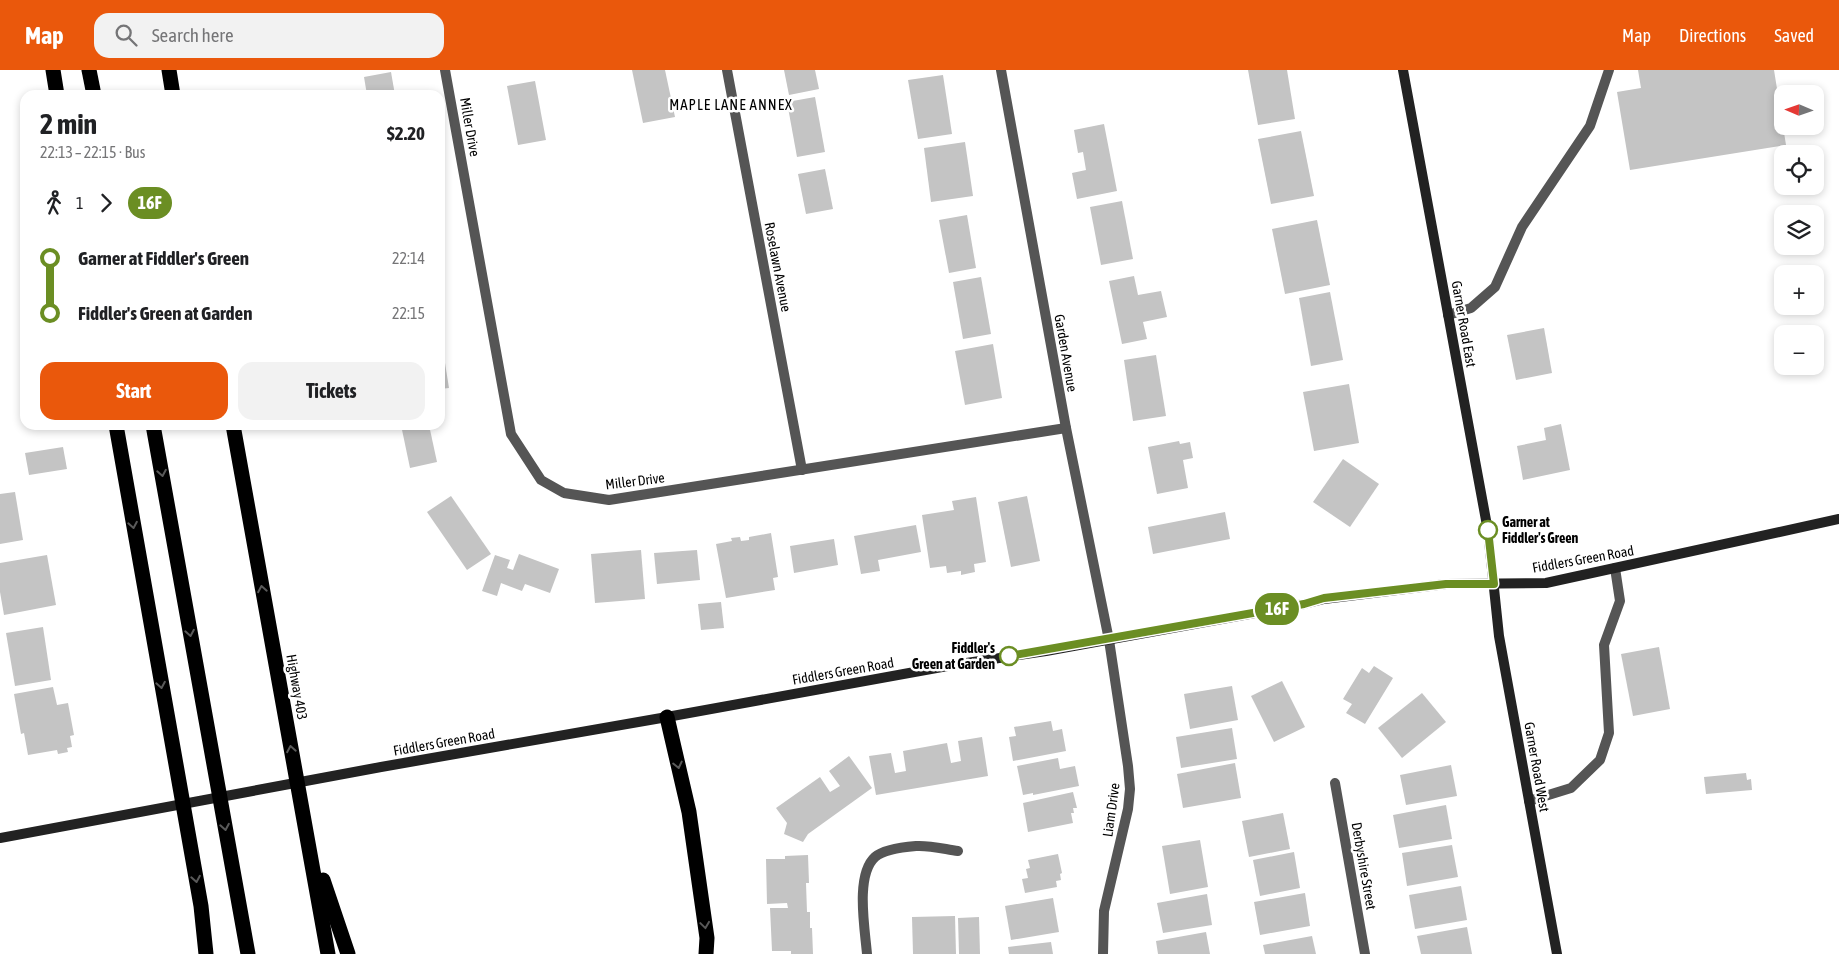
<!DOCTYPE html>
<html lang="en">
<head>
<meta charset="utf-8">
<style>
  :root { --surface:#fff; --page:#f2f2f2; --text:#202124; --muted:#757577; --accent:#ea580c }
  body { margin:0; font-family:"Asap Condensed",sans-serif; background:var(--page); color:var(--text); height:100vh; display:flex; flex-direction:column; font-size:19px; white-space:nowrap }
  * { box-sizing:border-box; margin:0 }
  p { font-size:16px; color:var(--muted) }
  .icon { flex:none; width:28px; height:28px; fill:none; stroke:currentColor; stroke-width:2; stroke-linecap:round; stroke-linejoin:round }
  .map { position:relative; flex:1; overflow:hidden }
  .sheet { position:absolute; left:20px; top:20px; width:425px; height:340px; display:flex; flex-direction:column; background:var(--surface); border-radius:15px; box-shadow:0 2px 8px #0003 }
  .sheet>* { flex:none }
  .badge { padding:0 10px; border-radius:16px; font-size:18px; line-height:32px }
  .needle { width:32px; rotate:272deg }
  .controls { position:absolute; left:1774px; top:15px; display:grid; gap:10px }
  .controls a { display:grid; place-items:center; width:50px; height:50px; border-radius:10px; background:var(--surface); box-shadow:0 2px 8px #0003; font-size:25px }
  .map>.badge { position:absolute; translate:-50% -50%; box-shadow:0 0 0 2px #fff }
  .legs { display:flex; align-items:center; gap:8px; height:55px; padding:0 20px; font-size:16px }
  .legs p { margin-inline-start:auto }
  .head { display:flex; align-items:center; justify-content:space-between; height:85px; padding:0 20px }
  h1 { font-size:28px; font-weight:700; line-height:38px }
  .action { display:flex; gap:10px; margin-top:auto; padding:10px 20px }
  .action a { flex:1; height:58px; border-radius:15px; background:var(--accent); color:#fff; font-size:20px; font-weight:700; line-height:58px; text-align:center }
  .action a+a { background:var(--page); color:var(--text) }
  ul { padding:0 20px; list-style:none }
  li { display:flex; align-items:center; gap:18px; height:55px; font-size:19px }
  li i { display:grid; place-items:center; width:8px; height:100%; margin:0 6px; background:currentColor }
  li i::after { content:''; width:12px; height:12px; margin:-6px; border:4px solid; border-radius:50%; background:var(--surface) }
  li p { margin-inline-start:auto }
  li:first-child i { background:linear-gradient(#0000 50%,currentColor 0) }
  li:last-child i { background:linear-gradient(currentColor 50%,#0000 0) }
  header { display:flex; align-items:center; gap:30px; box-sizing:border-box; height:70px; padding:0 25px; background:var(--accent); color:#fff }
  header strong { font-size:24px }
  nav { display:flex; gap:28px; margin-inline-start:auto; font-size:18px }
  .search { width:350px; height:45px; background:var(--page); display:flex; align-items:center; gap:12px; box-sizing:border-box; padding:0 18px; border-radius:15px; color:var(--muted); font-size:19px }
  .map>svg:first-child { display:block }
  .building { fill:#c4c4c4 }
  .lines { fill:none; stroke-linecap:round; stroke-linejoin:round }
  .service { stroke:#555; stroke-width:10 }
  .minor { stroke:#555; stroke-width:10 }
  .secondary { stroke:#222; stroke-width:10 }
  .motorway { stroke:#000; stroke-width:15 }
  .oneway { stroke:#595959 }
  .line-1-casing { stroke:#fff; stroke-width:11 }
  .line-1 { stroke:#6b8e23; stroke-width:8 }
  .stop-1-dot { fill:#fff; stroke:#6b8e23; stroke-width:2.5 }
  .labels { text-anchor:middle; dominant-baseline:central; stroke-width:5; stroke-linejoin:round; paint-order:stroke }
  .street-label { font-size:14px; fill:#000; stroke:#fff }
  .stop-label { font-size:14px; font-weight:bold; fill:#000; stroke:#fff; text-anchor:start }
  .neighbourhood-label { font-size:15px; letter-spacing:1px; fill:#000; stroke:#fff }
</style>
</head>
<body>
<header>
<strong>Map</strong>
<div class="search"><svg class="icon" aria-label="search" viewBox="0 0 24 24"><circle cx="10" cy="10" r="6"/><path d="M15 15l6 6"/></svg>Search here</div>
<nav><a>Map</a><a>Directions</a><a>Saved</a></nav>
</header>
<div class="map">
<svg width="1839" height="884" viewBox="0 0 1839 884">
  <rect width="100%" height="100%" fill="#fff"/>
  <g class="building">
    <path d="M632,0H665L675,47L643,53Z"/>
    <path d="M784,0H815L819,19L789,25Z"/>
    <path d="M1248,0H1287L1295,49L1258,55Z"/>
    <path d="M1638,0H1774L1786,75L1630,100L1617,22L1641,18Z"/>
    <path d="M391,2L395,25H367L364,7Z"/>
    <path d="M943,5L952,64L918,69L908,10Z"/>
    <path d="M535,11L546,70L518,75L507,16Z"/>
    <path d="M815,27L825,82L797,87L787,32Z"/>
    <path d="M1104,54L1117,121L1077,129L1072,103L1086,100L1083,82L1078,83L1074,60Z"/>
    <path d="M1301,61L1314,126L1271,134L1258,69Z"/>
    <path d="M965,72L973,126L931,132L924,78Z"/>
    <path d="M825,99L833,139L806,144L798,104Z"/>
    <path d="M1122,131L1133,189L1101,195L1090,137Z"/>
    <path d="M967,145L976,198L949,203L939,150Z"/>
    <path d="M1317,150L1330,215L1285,224L1272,159Z"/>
    <path d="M1134,206L1138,225L1161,221L1167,247L1143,252L1147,269L1122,274L1109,211Z"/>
    <path d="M981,207L991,264L963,269L953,212Z"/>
    <path d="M1330,222L1343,290L1311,296L1299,228Z"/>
    <path d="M1544,258L1552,303L1516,310L1507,265Z"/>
    <path d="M993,274L1002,328L965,335L955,281Z"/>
    <path d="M1156,285L1166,346L1133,351L1124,290Z"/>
    <path d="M445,293L449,318L440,319V294Z"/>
    <path d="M1349,314L1359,373L1314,381L1303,322Z"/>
    <path d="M1561,354L1570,400L1523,410L1517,376L1546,370L1544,358Z"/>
    <path d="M401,355H429L437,392L410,398Z"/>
    <path d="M1179,371L1180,374L1190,372L1193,388L1183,390L1188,418L1157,424L1148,377Z"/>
    <path d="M63,377L67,399L29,405L25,383Z"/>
    <path d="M1343,389L1379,414L1350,457L1313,432Z"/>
    <path d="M15,422L23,470L0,474V424Z"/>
    <path d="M451,426L491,484L467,500L427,442Z"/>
    <path d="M1027,426L1040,491L1011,497L998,432Z"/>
    <path d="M976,427L986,492L974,494L975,502L961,505V501L947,503L946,496L930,498L922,445L954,440L952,431Z"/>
    <path d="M1225,442L1230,469L1153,484L1148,457Z"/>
    <path d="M916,455L921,482L878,490L880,501L861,504L854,466Z"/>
    <path d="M771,463L778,507L773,508L775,520L726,528L716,474L732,471L731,468L740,467L741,471L749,470V467Z"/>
    <path d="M834,469L838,495L794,503L790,476Z"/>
    <path d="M641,480L645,529L595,533L591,484Z"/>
    <path d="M697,480L700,510L657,514L654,483Z"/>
    <path d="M519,484L559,499L550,523L525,514L522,521L501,513L497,526L482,521L495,485L510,490L507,498L513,500Z"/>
    <path d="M47,485L56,535L4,545L0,522V493Z"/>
    <path d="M721,532L724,558L701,560L698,534Z"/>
    <path d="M43,557L51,610L15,616L6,563Z"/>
    <path d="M1659,577L1670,639L1633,646L1621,584Z"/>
    <path d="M1374,596L1393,608L1365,654L1346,643L1352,634L1343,629L1362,598L1369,603Z"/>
    <path d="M1282,611L1305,657L1274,672L1251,626Z"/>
    <path d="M1232,616L1238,650L1190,659L1184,624Z"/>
    <path d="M53,617L57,635L68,633L74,665L70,666L72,677L67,678L68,682L58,684L57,680L28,685L24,663L21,664L14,624Z"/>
    <path d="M1422,623L1446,652L1402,688L1378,658Z"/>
    <path d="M1051,651L1053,661L1062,659L1066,681L1013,691L1009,667L1016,666L1014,657Z"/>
    <path d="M1232,658L1237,689L1181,698L1176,667Z"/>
    <path d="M982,667L988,706L876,725L869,686L891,683L895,703L906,701L903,681L947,673L951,693L961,691L958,671Z"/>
    <path d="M849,686L872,718L808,764L803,772L784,764L787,753L776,738L820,707L830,722L840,716L829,701Z"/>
    <path d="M1058,688L1060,699L1075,696L1079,716L1033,725V723L1023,725L1017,696Z"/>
    <path d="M1235,693L1241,728L1183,738L1177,704Z"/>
    <path d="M1451,695L1457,726L1406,735L1400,705Z"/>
    <path d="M1746,703L1747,710L1751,709L1752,720L1706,724L1704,707Z"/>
    <path d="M1073,722L1077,738H1073L1074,743H1071L1073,753L1028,762L1023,733Z"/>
    <path d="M1446,735L1452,769L1399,778L1393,745Z"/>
    <path d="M1283,743L1290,779L1249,787L1242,751Z"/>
    <path d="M1200,770L1208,817L1170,824L1162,776Z"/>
    <path d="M1452,775L1458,807L1407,816L1402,783Z"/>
    <path d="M1294,782L1300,818L1260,826L1253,790Z"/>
    <path d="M1058,784L1062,803L1060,804L1061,810L1056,811L1057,817L1025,823L1022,809L1028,808L1026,799L1030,798L1028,790Z"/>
    <path d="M808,785L809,813H806L807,842H810V858H812L813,884H791V881H772L770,838H788L787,833L767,834L766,789H785V786Z"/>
    <path d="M1461,816L1467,850L1415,859L1409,825Z"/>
    <path d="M1305,823L1310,856L1260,865L1254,832Z"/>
    <path d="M1207,824L1212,855L1163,863L1157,833Z"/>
    <path d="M1053,828L1059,862L1011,870L1005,836Z"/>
    <path d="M955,846L956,884H913L912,847Z"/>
    <path d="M979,847L980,884H959L958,848Z"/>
    <path d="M1467,857L1472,884H1421L1417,866Z"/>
    <path d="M1206,862L1210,884H1158L1156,871Z"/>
    <path d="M1312,866L1316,884H1265L1263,875Z"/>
    <path d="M1051,872L1053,884H1009L1008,877Z"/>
  </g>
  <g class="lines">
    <g class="service">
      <path d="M1448,245L1471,238L1495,217L1522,157L1590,56L1609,0"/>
      <path d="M1529,731L1571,718L1600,690L1609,663L1604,575L1620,531L1615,498"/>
    </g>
    <g class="minor">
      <path d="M445,0L511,364L541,410L564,423L609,430L1066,358"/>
      <path d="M727,0L802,400"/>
      <path d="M1001,0L1066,358L1109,570L1128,696L1130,719L1128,739L1104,841L1103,884"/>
      <path d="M1335,713L1365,884"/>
      <path d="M867,884C865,859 855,805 875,787C884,779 904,777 916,776C929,775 944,779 958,781"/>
    </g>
    <g class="secondary">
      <path d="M1403,0L1488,461L1499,566L1557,884"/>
      <path d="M0,768L381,697L667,647L953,595L1046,581L1304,534L1324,529L1446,514L1546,513L1839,449"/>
    </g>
    <g class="motorway">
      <path d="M53,0L57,25"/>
      <path d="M89,0L94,25"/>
      <path d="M169,0L173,25"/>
      <path d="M116,355L201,836L206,884"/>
      <path d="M153,355L248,884"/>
      <path d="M233,355L328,884"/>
      <path d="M667,647L689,742L707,868L706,884"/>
      <path d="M323,810L348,884"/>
    </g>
  </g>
  <defs><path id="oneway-chevron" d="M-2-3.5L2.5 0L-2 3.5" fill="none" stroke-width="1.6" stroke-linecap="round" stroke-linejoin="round" transform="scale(1.25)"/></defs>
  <g class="oneway">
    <use href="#oneway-chevron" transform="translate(162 403) rotate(80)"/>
    <use href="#oneway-chevron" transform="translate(133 455) rotate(80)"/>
    <use href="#oneway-chevron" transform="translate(262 519) rotate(-100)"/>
    <use href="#oneway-chevron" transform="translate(190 563) rotate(80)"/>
    <use href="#oneway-chevron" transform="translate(161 615) rotate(80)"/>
    <use href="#oneway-chevron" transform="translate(291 679) rotate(-100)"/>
    <use href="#oneway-chevron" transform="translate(678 695) rotate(77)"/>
    <use href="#oneway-chevron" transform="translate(225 757) rotate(80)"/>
    <use href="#oneway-chevron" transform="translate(196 809) rotate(80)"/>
    <use href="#oneway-chevron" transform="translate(705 855) rotate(82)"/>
  </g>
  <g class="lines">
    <defs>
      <path id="line-1" d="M1009,586L1304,534L1324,528L1446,514H1494L1488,460"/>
    </defs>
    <use href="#line-1" class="line-1-casing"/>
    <use href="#line-1" class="line-1"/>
  </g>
  <g class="stop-1-dot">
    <circle cx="1488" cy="460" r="9"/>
    <circle cx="1009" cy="586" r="9"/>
  </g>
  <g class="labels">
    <g class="street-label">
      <text transform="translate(470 57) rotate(80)">Miller Drive</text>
      <text transform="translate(778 197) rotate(79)">Roselawn Avenue</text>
      <text transform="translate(1464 254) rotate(80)">Garner Road East</text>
      <text transform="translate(1066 283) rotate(80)">Garden Avenue</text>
      <text transform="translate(635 411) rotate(-7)">Miller Drive</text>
      <text transform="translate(1583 489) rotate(-10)">Fiddlers Green Road</text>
      <text transform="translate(843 601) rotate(-10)">Fiddlers Green Road</text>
      <text transform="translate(297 617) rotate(80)">Highway 403</text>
      <text transform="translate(444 672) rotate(-10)">Fiddlers Green Road</text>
      <text transform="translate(1537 697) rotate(80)">Garner Road West</text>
      <text transform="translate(1111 740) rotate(-82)">Liam Drive</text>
      <text transform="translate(1364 796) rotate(80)">Derbyshire Street</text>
    </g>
    <g class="stop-label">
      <text x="1502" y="452">Garner at<tspan x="1502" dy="16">Fiddler's Green</tspan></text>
      <text x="995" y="578" text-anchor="end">Fiddler's<tspan x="995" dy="16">Green at Garden</tspan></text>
    </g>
    <g class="neighbourhood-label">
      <text x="731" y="34">MAPLE LANE ANNEX</text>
    </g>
  </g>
</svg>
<div class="controls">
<a><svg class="needle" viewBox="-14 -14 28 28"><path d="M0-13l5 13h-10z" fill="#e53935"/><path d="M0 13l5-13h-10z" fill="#757577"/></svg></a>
<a><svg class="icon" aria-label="locate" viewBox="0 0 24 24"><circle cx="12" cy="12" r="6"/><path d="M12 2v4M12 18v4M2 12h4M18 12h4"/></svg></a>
<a><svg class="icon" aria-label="layers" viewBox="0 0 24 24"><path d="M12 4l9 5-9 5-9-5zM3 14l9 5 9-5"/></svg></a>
<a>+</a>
<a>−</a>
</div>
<b class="badge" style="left:1277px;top:539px;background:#6b8e23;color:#fff">16F</b>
<section class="sheet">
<div class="head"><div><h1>2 min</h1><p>22:13 – 22:15 · Bus</p></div><b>$2.20</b></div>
<div class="legs"><svg class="icon" aria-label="walk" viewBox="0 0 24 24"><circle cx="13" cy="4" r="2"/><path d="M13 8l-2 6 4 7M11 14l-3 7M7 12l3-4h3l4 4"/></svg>1<svg class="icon" aria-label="forward" viewBox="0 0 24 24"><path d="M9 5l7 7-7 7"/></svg><b class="badge" style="background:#6b8e23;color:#fff">16F</b></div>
<ul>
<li><i style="color:#6b8e23"></i><b>Garner at Fiddler's Green</b><p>22:14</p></li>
<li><i style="color:#6b8e23"></i><b>Fiddler's Green at Garden</b><p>22:15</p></li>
</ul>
<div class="action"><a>Start</a><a>Tickets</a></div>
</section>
</div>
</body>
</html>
